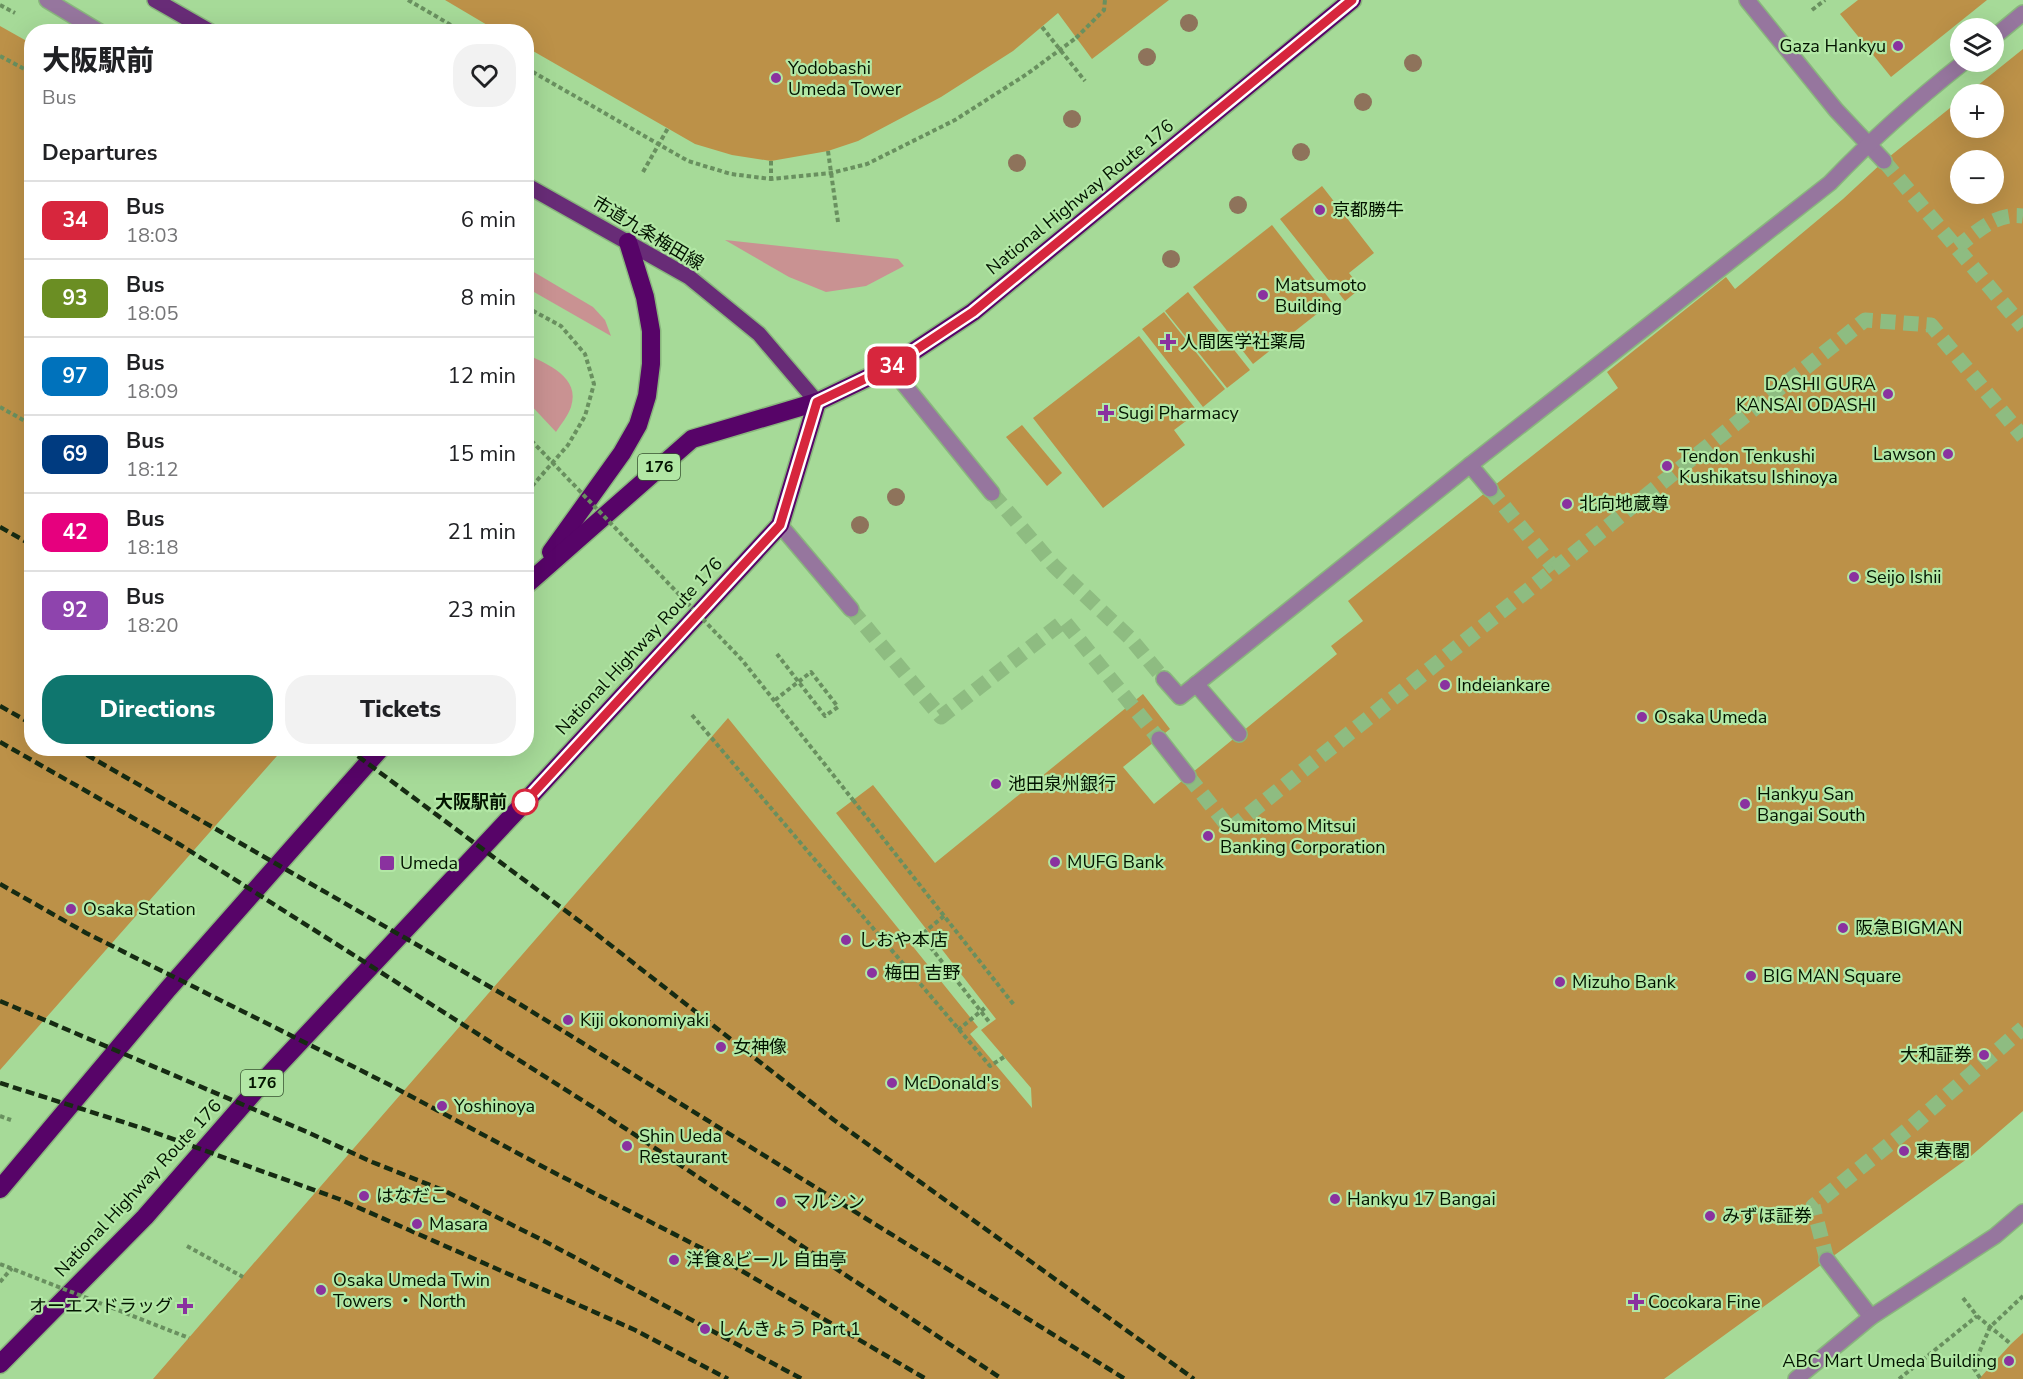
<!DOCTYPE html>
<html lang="en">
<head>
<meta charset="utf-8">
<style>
  :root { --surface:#fff; --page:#f2f2f2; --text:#202124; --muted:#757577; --line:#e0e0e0; --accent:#0f766e }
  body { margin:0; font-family:"Nunito Sans","Noto Sans JP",sans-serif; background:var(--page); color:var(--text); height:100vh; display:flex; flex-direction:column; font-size:22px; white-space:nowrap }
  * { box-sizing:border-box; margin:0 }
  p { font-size:20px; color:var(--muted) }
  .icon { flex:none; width:33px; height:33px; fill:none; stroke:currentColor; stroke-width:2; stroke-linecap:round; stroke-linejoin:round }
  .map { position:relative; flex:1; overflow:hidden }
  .side { position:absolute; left:24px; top:24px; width:510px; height:732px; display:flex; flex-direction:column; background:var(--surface); border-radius:24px; box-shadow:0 6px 24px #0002 }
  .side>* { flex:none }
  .badge { padding:0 12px; border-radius:9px; font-size:21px; line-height:39px }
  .fabs { position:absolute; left:1950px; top:18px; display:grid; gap:12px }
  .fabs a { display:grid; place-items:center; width:54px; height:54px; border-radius:50%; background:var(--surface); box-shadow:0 6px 24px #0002; font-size:30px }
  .map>.badge { position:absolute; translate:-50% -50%; box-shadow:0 0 0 3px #fff }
  h2 { padding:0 18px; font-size:22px; line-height:54px }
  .round { display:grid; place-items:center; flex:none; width:63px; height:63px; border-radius:24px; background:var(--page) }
  .headline { display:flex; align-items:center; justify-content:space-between; height:102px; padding:0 18px }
  h1 { font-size:28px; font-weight:800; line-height:45px }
  .action { display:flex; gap:12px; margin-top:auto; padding:12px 18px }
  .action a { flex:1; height:69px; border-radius:24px; background:var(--accent); color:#fff; font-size:24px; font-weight:800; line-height:69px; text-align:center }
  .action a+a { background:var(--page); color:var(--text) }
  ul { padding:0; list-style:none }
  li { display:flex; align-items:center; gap:18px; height:78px; padding:0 18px; border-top:2px solid var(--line) }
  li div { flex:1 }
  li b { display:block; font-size:22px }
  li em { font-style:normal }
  li .badge { min-width:66px; font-weight:700; text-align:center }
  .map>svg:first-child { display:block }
  .green { fill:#c99292 }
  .building { fill:#bc9148; fill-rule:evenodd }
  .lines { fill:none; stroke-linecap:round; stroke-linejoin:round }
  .minor-tunnel { stroke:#8ebc81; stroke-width:15; stroke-dasharray:15 8; stroke-linecap:butt }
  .minor-casing { stroke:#89b67d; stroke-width:18 }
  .major-casing { stroke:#89b67d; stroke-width:18 }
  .highway-casing { stroke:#89b67d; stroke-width:21 }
  .path { stroke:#69905f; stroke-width:4; stroke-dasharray:4.5 3; stroke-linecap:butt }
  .minor { stroke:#96769e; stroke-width:15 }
  .major { stroke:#682c77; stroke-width:15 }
  .highway { stroke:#570468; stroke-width:18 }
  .rail { stroke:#162b12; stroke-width:4.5; stroke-dasharray:9 4.5; stroke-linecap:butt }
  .path-bridge { stroke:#69905f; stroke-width:4; stroke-dasharray:4.5 3; stroke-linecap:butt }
  .tree { fill:#8e735b }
  .line-casing { stroke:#fff; stroke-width:14 }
  .line { stroke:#d7263d; stroke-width:9 }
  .poi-dot { fill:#8a329f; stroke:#b2e7a5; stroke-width:2 }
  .stop-dot { fill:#fff; stroke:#d7263d; stroke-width:3 }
  .labels { text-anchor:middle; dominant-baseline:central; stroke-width:4.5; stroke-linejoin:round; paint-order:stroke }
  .shield { fill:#b2e7a5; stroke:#385332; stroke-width:1.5 }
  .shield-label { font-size:16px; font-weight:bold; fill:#031400 }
  .poi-label { font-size:18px; fill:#031400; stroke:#b2e7a5; text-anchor:start }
  .street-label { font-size:18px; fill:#031400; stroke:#b2e7a5 }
  .stop-label { font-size:18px; font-weight:bold; fill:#031400; stroke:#b2e7a5; text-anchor:end }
</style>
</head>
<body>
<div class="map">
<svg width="2023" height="1379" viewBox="0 0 2023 1379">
  <rect width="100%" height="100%" fill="#a6da98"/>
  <g class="green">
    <path d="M725,240L898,259L904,266L866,286L826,292L789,277Z"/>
    <path d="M527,268L593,307L605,320L611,336L527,288Z"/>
    <path d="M526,354C547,364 581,377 571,407C568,416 561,424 556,432L527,401Z"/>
  </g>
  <g class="building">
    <path d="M445,0H1169L1092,59L1058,13L1013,51L941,97L858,141L828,151L771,161L732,155L695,144L526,47V32H499Z"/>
    <path d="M1858,0H1987L1891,77L1840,14Z"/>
    <path d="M0,26L32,44V748H284L0,1070Z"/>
    <path d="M2023,49V1111L1971,1156L1664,1379H153L728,718L978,1027L970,1034L1032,1108L1031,1088L981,1030L996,1019L836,813L873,785L935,863L1143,694L1170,729L1123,767L1154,804L1337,654L1331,646L1363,621L1348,601L1618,388L1607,372L1726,277L1735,289L1843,199L1884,161L1960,100V128H1994V94H1967ZM1960,160H1994V194H1960Z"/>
    <path d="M1322,186L1374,253L1349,273L1361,288L1345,301L1280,219Z"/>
    <path d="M1272,225L1332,302L1253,364L1193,287Z"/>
    <path d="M1188,292L1250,370L1227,388L1165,311Z"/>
    <path d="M1164,312L1225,389L1203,407L1142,329Z"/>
    <path d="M1139,336L1198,412L1174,430L1185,445L1103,508L1033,418Z"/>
    <path d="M1022,425L1062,473L1047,486L1006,437Z"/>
    <path d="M2023,1333V1379H1979L2011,1344Z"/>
  </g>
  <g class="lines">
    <g class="minor-tunnel">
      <path d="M1884,161L2023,327"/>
      <path d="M1957,247C1977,232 1996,212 2023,216"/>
      <path d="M1490,489L1555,569"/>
      <path d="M992,493L1054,566L1130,638L1164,679"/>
      <path d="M851,609L941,717L1064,621L1159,739"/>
      <path d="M1188,776L1230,829L1865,320L1931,325L2023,437"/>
      <path d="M1827,1260L1813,1206L1912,1126L2023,1028"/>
    </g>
    <defs>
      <g id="minor">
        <path d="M47,0L100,32"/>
        <path d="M1747,0L1836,110L1884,161"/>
        <path d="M1994,37L2023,13"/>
        <path d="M890,367L992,493"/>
        <path d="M1470,465L1490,489"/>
        <path d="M780,525L851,609"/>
        <path d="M1164,679L1180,697L1470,465L1830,183C1872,139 1916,100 1964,62"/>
        <path d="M1196,684L1239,734"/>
        <path d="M1159,739L1188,776"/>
        <path d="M1827,1260L1871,1317"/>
        <path d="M1796,1379L1871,1317L1995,1236L2023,1212"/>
      </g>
      <g id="major">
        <path d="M155,0L211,32"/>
        <path d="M526,185L689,277L759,334L817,402"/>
      </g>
      <g id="highway">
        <path d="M551,552L622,453L638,425L647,396L651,364V331L645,297L628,242"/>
        <path d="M526,585L692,439L817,402L890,367L973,312L1352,0"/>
        <path d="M0,1189L168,989L381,748"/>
        <path d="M0,1364L145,1217L269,1075L525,802L780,525L817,402"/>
      </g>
    </defs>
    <use href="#minor" class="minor-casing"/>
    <use href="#major" class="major-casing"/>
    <use href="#highway" class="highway-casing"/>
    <g class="path">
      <path d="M408,0L463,32"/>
      <path d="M0,5L15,13"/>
      <path d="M1812,10L1825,0"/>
      <path d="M1042,27L1085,81"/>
      <path d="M1076,38L1104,10L1105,0"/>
      <path d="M0,56L32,73"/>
      <path d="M828,151L838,222"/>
      <path d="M771,161V179"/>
      <path d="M643,172L668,128"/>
      <path d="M526,307L561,326L585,354L594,384L585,416L568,445L526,493"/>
      <path d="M0,407L32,425"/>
      <path d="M775,700L811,672L838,707L825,716L777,654"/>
      <path d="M692,715L990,1066L1004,1057"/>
      <path d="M853,800L1014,1005"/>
      <path d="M944,916L921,935L990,1023"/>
      <path d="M958,1030L986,1007"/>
      <path d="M0,1116L11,1120"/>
      <path d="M187,1246L243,1277"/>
      <path d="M0,1282L12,1268"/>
      <path d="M1963,1298L1977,1316L2011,1344"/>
      <path d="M1980,1378L1973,1367L1990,1327L2023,1296"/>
      <path d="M1899,1379L1977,1316"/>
    </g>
    <use href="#minor" class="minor"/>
    <use href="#major" class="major"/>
    <use href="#highway" class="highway"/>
    <g class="rail">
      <path d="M0,527L32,545"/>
      <path d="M0,706L32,724"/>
      <path d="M0,742L179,844L599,1111L1002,1379"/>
      <path d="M75,748L518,1003L1125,1379"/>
      <path d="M347,748L590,929L834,1120L1194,1379"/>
      <path d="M0,884L86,933L388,1084L553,1172L713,1254L926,1379"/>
      <path d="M0,1001L307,1132L372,1162L445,1191L546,1242L802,1379"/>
      <path d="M0,1083L145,1129L339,1199L635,1330L728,1379"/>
    </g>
    <g class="path-bridge">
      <path d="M526,68L688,161L731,174L771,179L831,173L867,164L955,120L1027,74L1076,38"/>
      <path d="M526,435L742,660L853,800"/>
      <path d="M0,1264L189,1338"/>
    </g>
  </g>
  <g class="tree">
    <circle cx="1189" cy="23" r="9"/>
    <circle cx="1147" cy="57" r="9"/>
    <circle cx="1413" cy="63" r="9"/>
    <circle cx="1363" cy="102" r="9"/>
    <circle cx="1072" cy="119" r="9"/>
    <circle cx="1301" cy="152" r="9"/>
    <circle cx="1017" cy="163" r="9"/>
    <circle cx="1238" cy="205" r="9"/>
    <circle cx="1171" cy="259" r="9"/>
    <circle cx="896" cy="497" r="9"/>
    <circle cx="860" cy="525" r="9"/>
  </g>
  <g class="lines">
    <defs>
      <path id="line" d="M525,802L780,525L817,402L890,367L973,312L1352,0"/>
    </defs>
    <use href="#line" class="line-casing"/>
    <use href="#line" class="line"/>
  </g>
  <g class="poi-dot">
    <circle cx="1898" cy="46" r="6"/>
    <circle cx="776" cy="78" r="6"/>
    <circle cx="1320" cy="210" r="6"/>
    <circle cx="1263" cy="295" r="6"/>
    <path d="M1165 333h6v6h6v6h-6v6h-6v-6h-6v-6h6z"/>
    <circle cx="1888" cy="394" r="6"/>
    <path d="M1103 404h6v6h6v6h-6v6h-6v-6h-6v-6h6z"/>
    <circle cx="1948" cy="454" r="6"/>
    <circle cx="1667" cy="466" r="6"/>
    <circle cx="1567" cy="504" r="6"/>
    <circle cx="1854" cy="577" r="6"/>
    <circle cx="1445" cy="685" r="6"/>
    <circle cx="1642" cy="717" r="6"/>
    <circle cx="996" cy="784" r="6"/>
    <circle cx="1745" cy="804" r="6"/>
    <circle cx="1208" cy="836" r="6"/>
    <circle cx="1055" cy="862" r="6"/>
    <rect x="379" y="855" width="16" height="16" rx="3"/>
    <circle cx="71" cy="909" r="6"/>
    <circle cx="1843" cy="928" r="6"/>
    <circle cx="846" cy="940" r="6"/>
    <circle cx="872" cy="973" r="6"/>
    <circle cx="1751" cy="976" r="6"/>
    <circle cx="1560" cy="982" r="6"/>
    <circle cx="568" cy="1020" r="6"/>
    <circle cx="721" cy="1047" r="6"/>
    <circle cx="1984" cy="1055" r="6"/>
    <circle cx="892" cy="1083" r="6"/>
    <circle cx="442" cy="1106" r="6"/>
    <circle cx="627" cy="1146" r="6"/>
    <circle cx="1904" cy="1151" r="6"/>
    <circle cx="364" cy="1196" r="6"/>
    <circle cx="1335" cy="1199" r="6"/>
    <circle cx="781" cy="1202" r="6"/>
    <circle cx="1710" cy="1216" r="6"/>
    <circle cx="417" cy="1224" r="6"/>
    <circle cx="674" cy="1260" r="6"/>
    <circle cx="321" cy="1290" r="6"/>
    <path d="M1633 1293h6v6h6v6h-6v6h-6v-6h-6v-6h6z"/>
    <path d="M182 1297h6v6h6v6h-6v6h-6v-6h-6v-6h6z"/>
    <circle cx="705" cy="1329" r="6"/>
    <circle cx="2009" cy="1361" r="6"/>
  </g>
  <circle class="stop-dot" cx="525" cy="802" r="12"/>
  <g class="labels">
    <g class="shield">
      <rect x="638" y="454" width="42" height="26" rx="4.5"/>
      <rect x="241" y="1070" width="42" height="26" rx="4.5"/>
    </g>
    <g class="shield-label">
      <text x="659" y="467">176</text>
      <text x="262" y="1083">176</text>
    </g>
    <g class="poi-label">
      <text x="1886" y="46" text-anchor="end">Gaza Hankyu</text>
      <text x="788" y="68">Yodobashi<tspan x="788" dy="21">Umeda Tower</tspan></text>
      <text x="1332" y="210">京都勝牛</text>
      <text x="1275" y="285">Matsumoto<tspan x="1275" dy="21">Building</tspan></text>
      <text x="1180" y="342">人間医学社薬局</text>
      <text x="1876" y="384" text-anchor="end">DASHI GURA<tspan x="1876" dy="21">KANSAI ODASHI</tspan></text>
      <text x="1118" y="413">Sugi Pharmacy</text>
      <text x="1936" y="454" text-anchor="end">Lawson</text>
      <text x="1679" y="456">Tendon Tenkushi<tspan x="1679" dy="21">Kushikatsu Ishinoya</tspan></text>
      <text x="1579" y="504">北向地蔵尊</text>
      <text x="1866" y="577">Seijo Ishii</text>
      <text x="1457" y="685">Indeiankare</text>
      <text x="1654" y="717">Osaka Umeda</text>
      <text x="1008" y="784">池田泉州銀行</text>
      <text x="1757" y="794">Hankyu San<tspan x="1757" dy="21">Bangai South</tspan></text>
      <text x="1220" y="826">Sumitomo Mitsui<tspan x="1220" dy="21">Banking Corporation</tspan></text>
      <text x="1067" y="862">MUFG Bank</text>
      <text x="400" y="863">Umeda</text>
      <text x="83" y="909">Osaka Station</text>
      <text x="1855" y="928">阪急BIGMAN</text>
      <text x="858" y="940">しおや本店</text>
      <text x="884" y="973">梅田 吉野</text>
      <text x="1763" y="976">BIG MAN Square</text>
      <text x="1572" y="982">Mizuho Bank</text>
      <text x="580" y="1020">Kiji okonomiyaki</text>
      <text x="733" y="1047">女神像</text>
      <text x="1972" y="1055" text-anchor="end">大和証券</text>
      <text x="904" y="1083">McDonald's</text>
      <text x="454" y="1106">Yoshinoya</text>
      <text x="639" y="1136">Shin Ueda<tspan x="639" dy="21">Restaurant</tspan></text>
      <text x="1916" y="1151">東春閣</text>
      <text x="376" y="1196">はなだこ</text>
      <text x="1347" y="1199">Hankyu 17 Bangai</text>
      <text x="793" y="1202">マルシン</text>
      <text x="1722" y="1216">みずほ証券</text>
      <text x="429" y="1224">Masara</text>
      <text x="686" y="1260">洋食&amp;ビール 自由亭</text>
      <text x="333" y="1280">Osaka Umeda Twin<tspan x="333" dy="21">Towers ・ North</tspan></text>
      <text x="1648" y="1302">Cocokara Fine</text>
      <text x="173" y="1306" text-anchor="end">オーエスドラッグ</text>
      <text x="717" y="1329">しんきょう Part 1</text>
      <text x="1997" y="1361" text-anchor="end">ABC Mart Umeda Building</text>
    </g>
    <g class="street-label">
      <text transform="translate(1080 197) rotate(-39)">National Highway Route 176</text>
      <text transform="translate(648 233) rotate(31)">市道九条梅田線</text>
      <text transform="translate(639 646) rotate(-47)">National Highway Route 176</text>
      <text transform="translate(138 1188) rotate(-47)">National Highway Route 176</text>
    </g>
    <g class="stop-label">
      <text x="507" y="802">大阪駅前</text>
    </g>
  </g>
</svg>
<div class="fabs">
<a><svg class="icon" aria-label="layers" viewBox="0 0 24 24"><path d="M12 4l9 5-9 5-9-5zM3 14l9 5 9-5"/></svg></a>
<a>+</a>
<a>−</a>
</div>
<b class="badge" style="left:892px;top:366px;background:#d7263d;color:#fff">34</b>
<section class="side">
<div class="headline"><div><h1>大阪駅前</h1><p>Bus</p></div><a class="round"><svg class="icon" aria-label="heart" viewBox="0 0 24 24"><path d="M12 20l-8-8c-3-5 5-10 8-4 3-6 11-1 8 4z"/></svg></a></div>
<h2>Departures</h2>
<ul>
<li><span class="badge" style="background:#d7263d;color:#fff">34</span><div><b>Bus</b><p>18:03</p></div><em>6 min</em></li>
<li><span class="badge" style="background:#6b8e23;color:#fff">93</span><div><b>Bus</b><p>18:05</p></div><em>8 min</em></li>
<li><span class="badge" style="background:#0072bc;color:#fff">97</span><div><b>Bus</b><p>18:09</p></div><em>12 min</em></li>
<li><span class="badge" style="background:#003b80;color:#fff">69</span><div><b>Bus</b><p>18:12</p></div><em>15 min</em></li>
<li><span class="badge" style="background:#e6007e;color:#fff">42</span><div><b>Bus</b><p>18:18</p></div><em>21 min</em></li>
<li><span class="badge" style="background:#8e44ad;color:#fff">92</span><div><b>Bus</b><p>18:20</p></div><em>23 min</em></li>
</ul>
<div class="action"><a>Directions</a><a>Tickets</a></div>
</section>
</div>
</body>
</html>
